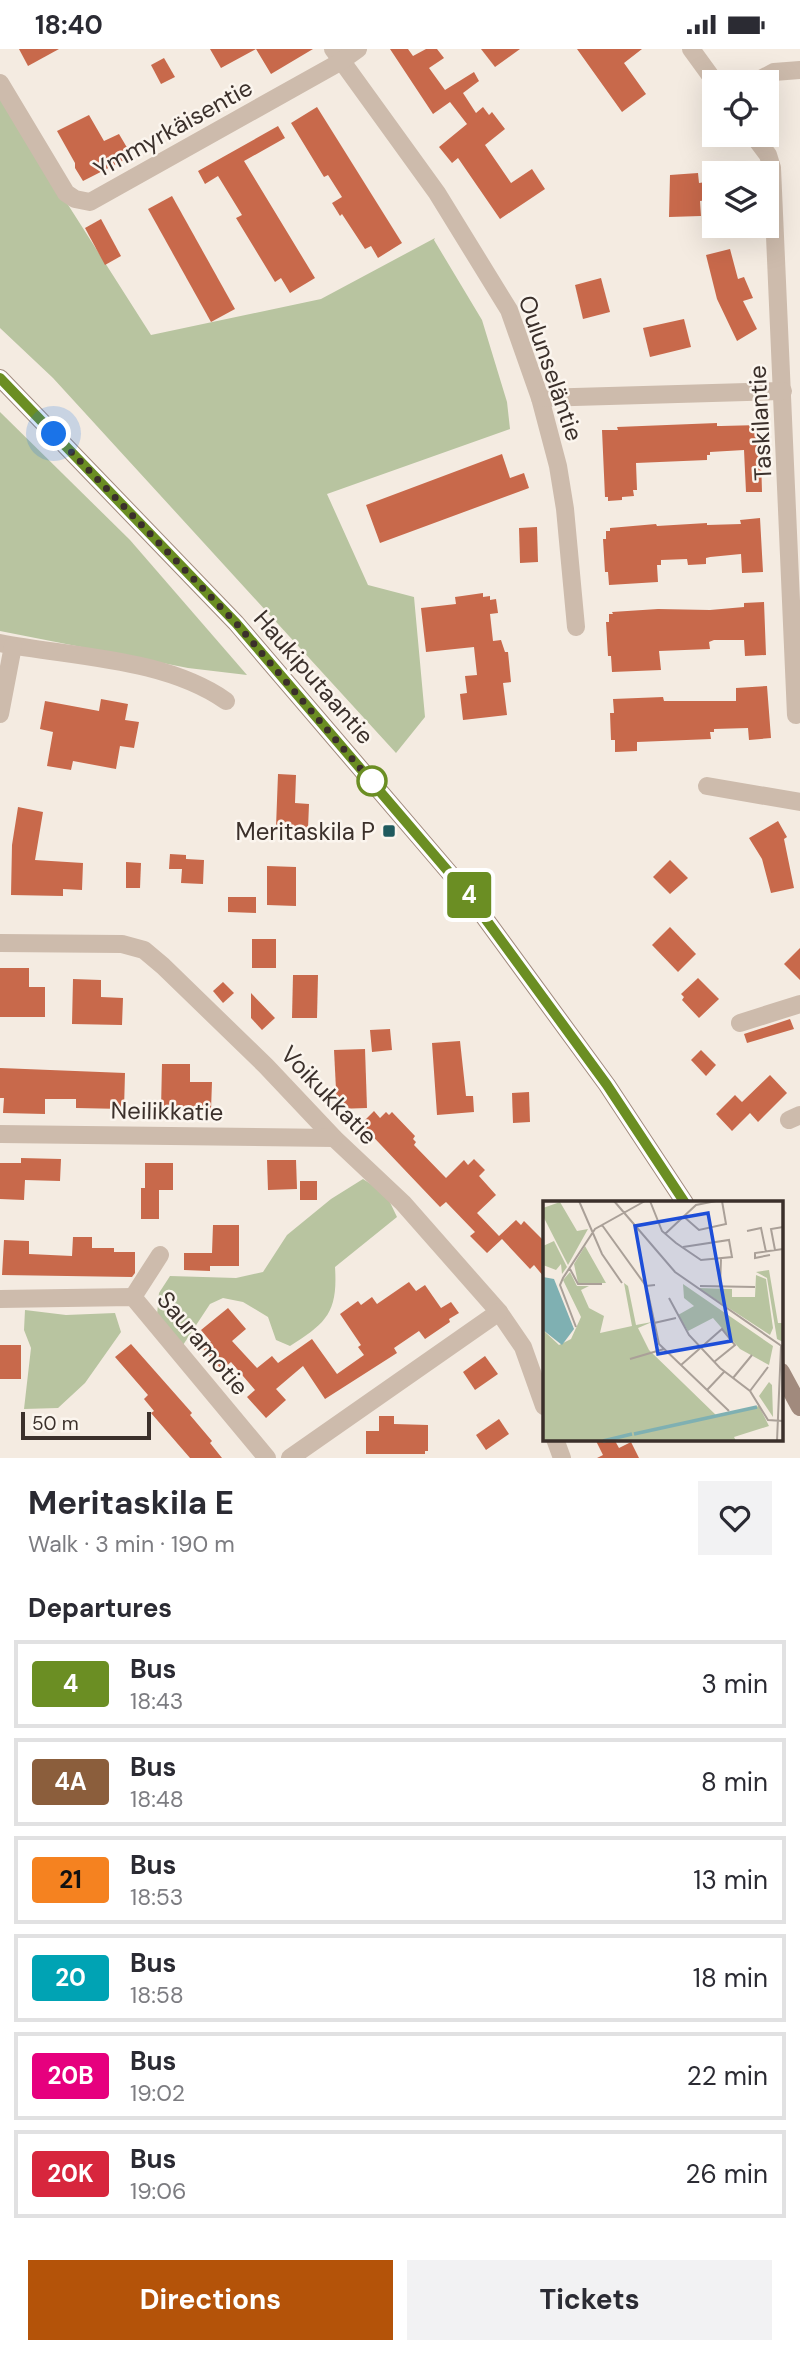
<!DOCTYPE html>
<html lang="en">
<head>
<meta charset="utf-8">
<style>
  :root { --surface:#fff; --page:#f2f2f3; --text:#2b2b33; --muted:#7c7c81; --line:#e1e1e2; --accent:#b45309 }
  body { margin:0; font-family:"DM Sans",sans-serif; background:var(--page); color:var(--text); height:100vh; display:flex; flex-direction:column; font-size:26px; white-space:nowrap }
  * { box-sizing:border-box; margin:0 }
  p { font-size:23px; color:var(--muted) }
  .icon { flex:none; width:38px; height:38px; fill:none; stroke:currentColor; stroke-width:2; stroke-linecap:round; stroke-linejoin:round }
  .map { position:relative; height:1409px; overflow:hidden }
  .sheet { display:flex; flex-direction:column; background:var(--surface); flex:1 }
  .sheet>* { flex:none }
  .badge { padding:0 14px; border-radius:5px; font-size:24px; line-height:46px }
  .controls { position:absolute; left:702px; top:21px; display:grid; gap:14px }
  .controls a { display:grid; place-items:center; width:77px; height:77px; border-radius:0px; background:var(--surface); box-shadow:0 7px 28px #0002; font-size:35px }
  .scale { position:absolute; left:21px; bottom:18px; width:130px; box-sizing:border-box; padding-left:7px; border:4px solid #3b302b; border-top:0; font-size:19px; line-height:24px; white-space:nowrap; color:#3b302b; -webkit-text-stroke:5px #fbf5ee; paint-order:stroke }
  .you { position:absolute; width:35px; height:35px; margin:-18px; border:5px solid #fff; border-radius:50%; background:#1a73e8; box-shadow:0 0 0 10px #1a73e833 }
  .map>.badge { position:absolute; translate:-50% -50%; box-shadow:0 0 0 4px #fff }
  h2 { padding:0 28px; font-size:26px; line-height:63px }
  .round { display:grid; place-items:center; flex:none; width:74px; height:74px; border-radius:0px; background:var(--page) }
  .headline { display:flex; align-items:center; justify-content:space-between; height:119px; padding:0 28px }
  h1 { font-size:33px; font-weight:700; line-height:52px }
  .button { display:flex; gap:14px; margin-top:auto; padding:14px 28px }
  .button a { flex:1; height:80px; border-radius:0px; background:var(--accent); color:#fff; font-size:28px; font-weight:700; line-height:80px; text-align:center }
  .button a+a { background:var(--page); color:var(--text) }
  ul { padding:0; list-style:none }
  li { display:flex; align-items:center; gap:21px; height:88px; margin:0 14px 10px; padding:0 14px; border:4px solid var(--line); border-radius:0px }
  li div { flex:1 }
  li b { display:block; font-size:26px }
  li em { font-style:normal }
  li .badge { min-width:77px; font-weight:700; text-align:center }
  .status { display:flex; justify-content:space-between; align-items:center; height:49px; padding:0 35px; background:var(--surface); direction:ltr }
  .status svg { height:19px; fill:currentColor }
  .map>svg:first-child { display:block }
  .green { fill:#b8c4a0 }
  .building { fill:#c8694b }
  .lines { fill:none; stroke-linecap:round; stroke-linejoin:round }
  .street { stroke:#cdbbac; stroke-width:18 }
  .secondary { stroke:#a18a7d; stroke-width:18 }
  .line-casing { stroke:#fff; stroke-width:16 }
  .line { stroke:#6b8e23; stroke-width:10 }
  .walk { stroke:#3b302b; stroke-width:7; stroke-dasharray:0 12.6 }
  .stop-dot { fill:#fff; stroke:#6b8e23; stroke-width:3.5 }
  .poi-dot { fill:#1f5a5e; stroke:#fbf5ee; stroke-width:2.5 }
  .labels { text-anchor:middle; dominant-baseline:central; stroke-width:5; stroke-linejoin:round; paint-order:stroke }
  .street-label { font-size:24px; fill:#3b302b; stroke:#fbf5ee }
  .poi-label { font-size:24px; fill:#3b302b; stroke:#fbf5ee; text-anchor:end }
  .inset-river { fill:none; stroke:#7fb0b2; stroke-width:3.5 }
  .inset-road { fill:none; stroke:#aaa098; stroke-width:2 }
  .view { fill:#1d4ed8; fill-opacity:0.15; stroke:#1d4ed8; stroke-width:3.5 }
  .inset-edge { fill:none; stroke:#3b302b; stroke-width:3.5 }
</style>
</head>
<body>
<div class="status"><b>18:40</b><svg viewBox="0 0 49 12"><path d="M0 12V9h3v3zM5 12V6h3v6zM10 12V3h3v9zM15 12V0h3v12zM26 1h20v11H26zM47 4h2v5h-2z"/></svg></div>
<div class="map">
<svg width="800" height="1409" viewBox="0 0 800 1409">
  <rect width="100%" height="100%" fill="#f4ebe1"/>
  <g class="green">
    <path d="M0,49L151,286L321,250L435,189L434,191L482,271L507,353L510,380L327,445L368,536L414,548L425,668L396,704L53,329L0,279Z"/>
    <path d="M0,363L130,491L247,626L188,619L0,582Z"/>
    <path d="M363,1130L386,1145L397,1168L335,1218C338,1264 326,1274 290,1297L276,1291L268,1268L243,1253L223,1249L210,1255L183,1296L157,1266L159,1244L170,1227L236,1229L263,1223L287,1186L331,1150Z"/>
    <path d="M25,1261L66,1266L115,1264L121,1283L85,1334L58,1359L24,1360L31,1299L24,1281Z"/>
  </g>
  <g class="building">
    <path d="M19,0H59L28,17Z"/>
    <path d="M210,0H313L271,25L256,0L221,19Z"/>
    <path d="M390,0H408L413,7L426,0H437L444,9L429,19L445,41L474,23L479,32L463,44L476,64L483,58L489,66L492,63L505,80L485,96L511,134L532,120L545,140L500,170L458,109L452,114L439,98L467,75L450,53L433,65Z"/>
    <path d="M481,0H520L495,18Z"/>
    <path d="M577,0H642L624,14L646,45L622,63Z"/>
    <path d="M164,9L175,28L161,35L151,16Z"/>
    <path d="M317,58L402,194L378,209L371,197L365,200L342,165L340,167L332,154L342,148L328,126L324,128L291,74Z"/>
    <path d="M89,66L104,92L119,85L132,107L83,132L75,119V114L57,82Z"/>
    <path d="M278,77L285,89L244,112L315,229L290,244L281,229L275,233L236,169L242,166L218,127L205,135L198,122Z"/>
    <path d="M698,124L699,134L706,133L707,151L700,152L701,167L669,168L670,126Z"/>
    <path d="M172,147L235,260L211,273L148,160Z"/>
    <path d="M101,170L121,207L105,216L85,179Z"/>
    <path d="M730,200L738,230L744,228L753,249L743,252L757,280L737,292L717,250L706,206Z"/>
    <path d="M601,229L610,263L583,270L575,236Z"/>
    <path d="M684,270L691,298L650,308L643,279Z"/>
    <path d="M717,374V377H721L760,376L762,443H746L744,401L710,403V406H707V411L636,414L637,441H633L634,447L622,448V451L608,452V448H605L602,381H618L617,378Z"/>
    <path d="M502,405L510,429L524,424L529,439L380,494L366,456Z"/>
    <path d="M760,469L763,523L742,524L741,505L710,508L706,509V515L688,516L687,510L661,511V516H657L658,533L609,536L608,523H605L603,490H606V482H610V479L656,475L657,477L707,474V476L741,475L740,471Z"/>
    <path d="M537,478L538,513L520,514L519,479Z"/>
    <path d="M483,544V548L490,547V551L496,550L498,564L490,565L493,592L501,591L505,603H508L511,633L503,634L507,666L463,671L460,645L467,644L465,627L477,626L474,598L426,603L421,559L456,555L455,548Z"/>
    <path d="M764,553L766,606L745,607L744,591H714L709,593L710,600L659,602L661,621L612,623L611,607H608L606,573H609V565H613L612,563L658,560L710,561L744,558V554Z"/>
    <path d="M767,637L771,689L749,691L748,679L714,680V683H710L711,690L637,693V702L615,703V691H611L610,664H614L613,650L663,648L664,652H736V639Z"/>
    <path d="M101,650L128,655L125,671L139,673L134,699L120,697L116,720L73,712L71,721L47,717L53,683L40,680L45,652L99,662Z"/>
    <path d="M278,725L296,726L295,754L309,755L308,780L276,778Z"/>
    <path d="M18,758L43,763L35,811L83,814L82,841L63,840V847L11,846L12,796Z"/>
    <path d="M778,772L787,788L784,790L794,839L771,844L762,810L749,789Z"/>
    <path d="M170,805L186,806V810L204,811L203,835L181,834L182,820H169Z"/>
    <path d="M670,811L688,829L670,845L653,828Z"/>
    <path d="M126,813L141,814L140,839H126Z"/>
    <path d="M267,817L296,818V857L267,856Z"/>
    <path d="M228,848H256V864L228,863Z"/>
    <path d="M670,878L696,905L678,923L652,896Z"/>
    <rect x="252" y="890" width="24" height="29"/>
    <path d="M800,899V931L784,915Z"/>
    <path d="M0,919H29V938H45V968H0Z"/>
    <path d="M293,926H318L317,969H292Z"/>
    <path d="M698,929L719,950L699,969L682,951L684,948L681,945Z"/>
    <path d="M73,930L101,931V948L123,949L122,976L72,975Z"/>
    <path d="M223,933L234,944L223,954L213,942Z"/>
    <path d="M251,944L275,969L262,981L251,969Z"/>
    <path d="M790,970L794,980L747,994L744,985Z"/>
    <path d="M390,980L392,1001L372,1003L370,981Z"/>
    <path d="M460,992L466,1047H473L474,1063L437,1066L432,994Z"/>
    <path d="M365,1000L367,1059L337,1060L334,1001Z"/>
    <path d="M701,1001L716,1016L706,1027L691,1011Z"/>
    <path d="M162,1015H190V1033H212L211,1061L161,1060Z"/>
    <path d="M0,1019L125,1024L124,1060L76,1059V1050H45V1065L3,1064L4,1049H0Z"/>
    <path d="M770,1026L787,1044L758,1073L750,1064L732,1082L716,1065L735,1046L742,1053Z"/>
    <path d="M529,1043L530,1073L513,1074L512,1044Z"/>
    <path d="M374,1062L380,1069L386,1063L389,1066L392,1063L415,1087L413,1090L416,1093L414,1096L446,1129L464,1111L468,1116L474,1110L485,1121L479,1127L496,1146L477,1164L499,1187L516,1171L521,1176L524,1172L544,1192V1228L534,1216L530,1220L502,1190L487,1204L470,1187L475,1183L446,1153L440,1158L361,1075Z"/>
    <path d="M21,1109L61,1110L60,1132L25,1131L24,1151L0,1150V1114H21Z"/>
    <path d="M267,1111H296L297,1140L268,1141Z"/>
    <path d="M145,1114H173V1141H159V1170H141V1139H145Z"/>
    <rect x="300" y="1132" width="17" height="19"/>
    <path d="M213,1176H239V1217H210V1222L184,1221V1204H212Z"/>
    <path d="M73,1188H92V1199H114V1203H135V1224L132,1228L2,1226L4,1191L29,1192V1205L72,1207Z"/>
    <path d="M409,1233L416,1242L425,1236L441,1259L451,1253L459,1264L449,1270L450,1273L425,1290L419,1282L394,1299L397,1304L325,1350L303,1317L276,1340L286,1351L266,1369L247,1348L255,1341L231,1313L222,1321L203,1300L211,1293L201,1281L228,1259L246,1280L232,1292L257,1319L272,1307L278,1314L312,1290L337,1325L364,1306L358,1298L361,1296L340,1265L358,1252L361,1256L372,1248L377,1255Z"/>
    <path d="M131,1295L192,1364L190,1366L212,1392L210,1394L222,1409H190L151,1364L154,1362L144,1350L148,1346L115,1308Z"/>
    <rect x="0" y="1296" width="21" height="34"/>
    <path d="M485,1307L498,1325L475,1341L463,1323Z"/>
    <path d="M379,1367H394V1375L428,1376V1402H425V1405H366V1382H379Z"/>
    <path d="M499,1370L509,1385L486,1401L476,1386Z"/>
    <path d="M595,1390H614L619,1399L631,1393L639,1409H597L603,1406Z"/>
  </g>
  <g class="lines">
    <g class="street">
      <path d="M333,0L437,144L509,261L540,349L558,417L565,460L576,578"/>
      <path d="M691,0L715,33"/>
      <path d="M755,33L774,23L800,21"/>
      <path d="M0,34L66,144L75,150L90,153L340,13L358,0"/>
      <path d="M753,86L768,106L772,119L796,666"/>
      <path d="M540,349L783,342"/>
      <path d="M0,594C72,608 165,609 226,652"/>
      <path d="M0,665L13,597"/>
      <path d="M707,737L800,753"/>
      <path d="M0,894L122,895L144,901L163,917L266,1017L334,1089L403,1154L499,1263L523,1298L544,1357"/>
      <path d="M740,974L800,955"/>
      <path d="M789,1071L800,1066"/>
      <path d="M0,1085L334,1089"/>
      <path d="M133,1248L160,1206"/>
      <path d="M0,1250L133,1248L267,1409"/>
      <path d="M555,1390L562,1409"/>
      <path d="M290,1409L499,1263"/>
    </g>
    <g class="secondary">
      <path d="M0,329L236,574L465,842L607,1036L685,1154"/>
      <path d="M781,1323L800,1358"/>
    </g>
  </g>
  <g class="lines">
    <defs>
      <path id="line" d="M0,329L236,574L465,842L607,1036L685,1154"/>
    </defs>
    <use href="#line" class="line-casing"/>
    <use href="#line" class="line"/>
    <path class="walk" d="M54,385L236,574L377,739L372,732"/>
  </g>
  <circle class="stop-dot" cx="372" cy="732" r="14"/>
  <rect class="poi-dot" x="382" y="775" width="14" height="14" rx="3.5"/>
  <g class="labels">
    <g class="street-label">
      <text transform="translate(173 79) rotate(-29)">Ymmyrkäisentie</text>
      <text transform="translate(551 319) rotate(71)">Oulunseläntie</text>
      <text transform="translate(760 374) rotate(-93)">Taskilantie</text>
      <text transform="translate(314 628) rotate(49)">Haukiputaantie</text>
      <text transform="translate(329 1046) rotate(46)">Voikukkatie</text>
      <text transform="translate(167 1062) rotate(1)">Neilikkatie</text>
      <text transform="translate(203 1294) rotate(50)">Sauramotie</text>
    </g>
    <g class="poi-label">
      <text x="375" y="782">Meritaskila P</text>
    </g>
  </g>
  <g transform="translate(543 1152)">
    <rect width="240" height="240" fill="#f4ebe1"/>
    <path d="M17,1L34,30L45,28L25,64L0,15V7ZM11,40L24,66L19,73L18,63L13,69L0,64V45ZM42,45L63,82H35L31,63ZM226,69L235,122H240V141L234,138L224,77L213,71ZM27,71L34,85H46L38,89L46,107L61,115L57,132L89,125L81,82L85,85L93,124L109,121L95,127L106,149L175,216L216,205L226,225L191,236L193,240H0V129L16,144L28,138L38,116L20,79ZM213,74L223,78L230,127L227,134L155,87L189,88V96H212ZM140,83L230,145L226,164L197,148L170,117L145,130L135,114L151,105L141,97ZM226,181L229,184L230,216L216,195Z" fill="#b8c4a0"/>
    <path d="M0,76L11,78L31,128L19,144L0,129Z" fill="#7fb0b2"/>
    <path class="inset-river" d="M91,233L214,206M60,240L89,233"/>
    <path class="inset-road" d="M36,0L59,53L79,82M71,0L132,71L240,146M107,0L119,30L133,42L158,59L189,56L186,39L140,46M140,15L156,29L183,23L179,0M59,24L103,85L112,84M204,30L218,27L223,51M122,33L153,4L173,0M232,49L228,28L240,26M227,54L212,57V52L240,48M27,68L35,83H59M157,85L212,86M177,86L178,58M105,92L116,143L186,210M126,97L146,134L177,167L207,190L225,219L240,220M111,122L133,117M33,126L17,84L20,77L52,28L102,0M87,158L121,148M138,164L179,128L192,144L171,161M190,177L209,154M164,189L181,171M207,190L225,166M234,240L238,145"/>
    <path class="view" d="M165,12L188,140L115,153L92,25Z"/>
    <rect width="240" height="240" class="inset-edge"/>
  </g>
</svg>
<div class="controls">
<a><svg class="icon" aria-label="locate" viewBox="0 0 24 24"><circle cx="12" cy="12" r="6"/><path d="M12 2v4M12 18v4M2 12h4M18 12h4"/></svg></a>
<a><svg class="icon" aria-label="layers" viewBox="0 0 24 24"><path d="M12 4l9 5-9 5-9-5zM3 14l9 5 9-5"/></svg></a>
</div>
<div class="scale">50 m</div>
<div class="you" style="left:54px;top:385px"></div>
<b class="badge" style="left:469px;top:846px;background:#6b8e23;color:#fff">4</b>
</div>
<section class="sheet">
<div class="headline"><div><h1>Meritaskila E</h1><p>Walk · 3 min · 190 m</p></div><a class="round"><svg class="icon" aria-label="heart" viewBox="0 0 24 24"><path d="M12 20l-8-8c-3-5 5-10 8-4 3-6 11-1 8 4z"/></svg></a></div>
<h2>Departures</h2>
<ul>
<li><span class="badge" style="background:#6b8e23;color:#fff">4</span><div><b>Bus</b><p>18:43</p></div><em>3 min</em></li>
<li><span class="badge" style="background:#8b5e3c;color:#fff">4A</span><div><b>Bus</b><p>18:48</p></div><em>8 min</em></li>
<li><span class="badge" style="background:#f58220;color:#111">21</span><div><b>Bus</b><p>18:53</p></div><em>13 min</em></li>
<li><span class="badge" style="background:#00a3b4;color:#fff">20</span><div><b>Bus</b><p>18:58</p></div><em>18 min</em></li>
<li><span class="badge" style="background:#e6007e;color:#fff">20B</span><div><b>Bus</b><p>19:02</p></div><em>22 min</em></li>
<li><span class="badge" style="background:#d7263d;color:#fff">20K</span><div><b>Bus</b><p>19:06</p></div><em>26 min</em></li>
</ul>
<div class="button"><a>Directions</a><a>Tickets</a></div>
</section>
</body>
</html>
